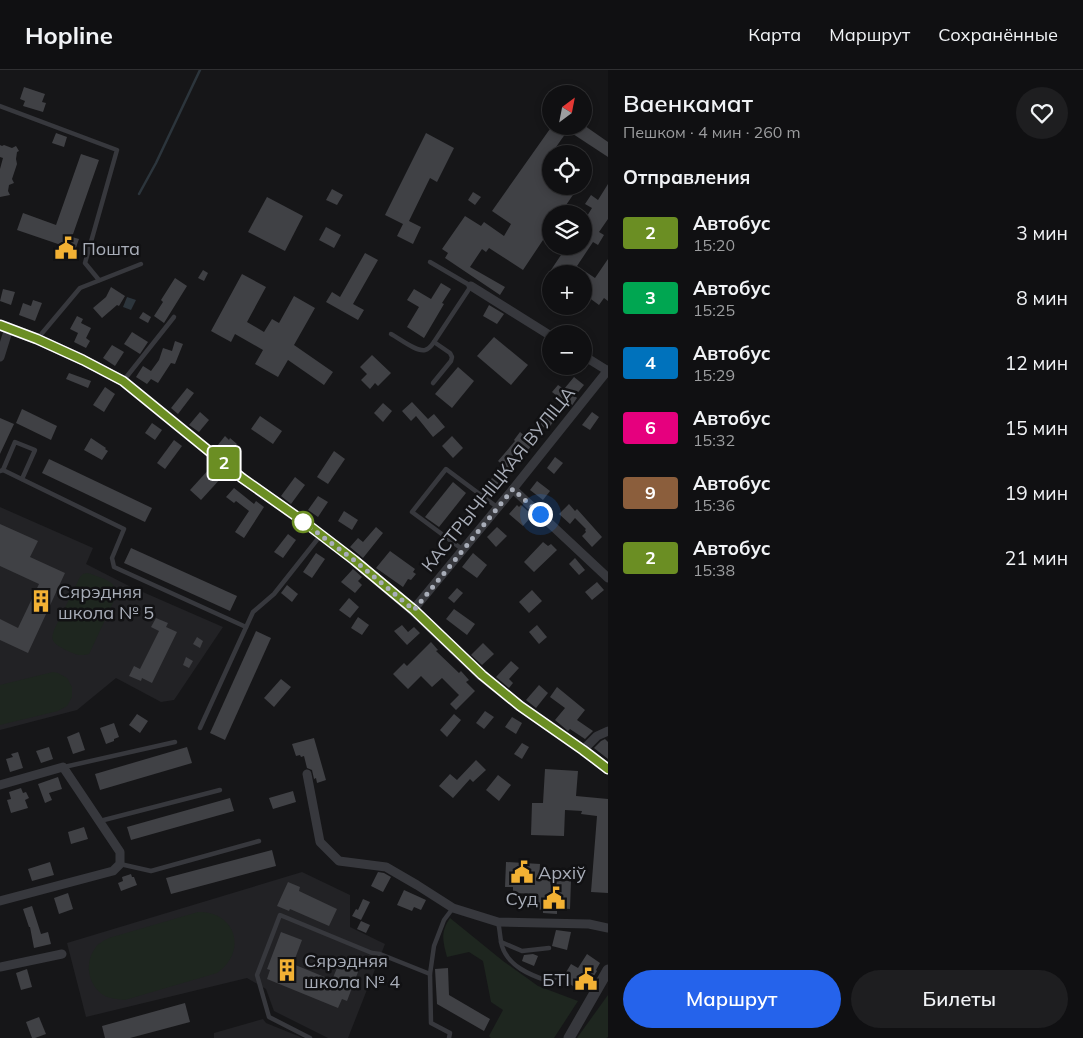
<!DOCTYPE html>
<html lang="ru">
<head>
<meta charset="utf-8">
<style>
  :root { --surface:#101012; --page:#1e1e20; --text:#f1f3f6; --muted:#9c9d9f; --line:#303032; --accent:#2563eb }
  body { margin:0; font-family:Mulish,sans-serif; background:var(--page); color:var(--text); height:100vh; display:flex; flex-direction:column; font-size:19px; white-space:nowrap }
  * { box-sizing:border-box; margin:0 }
  p { font-size:16px; color:var(--muted) }
  .icon { flex:none; width:28px; height:28px; fill:none; stroke:currentColor; stroke-width:2; stroke-linecap:round; stroke-linejoin:round }
  .map { position:relative; flex:1; overflow:hidden }
  .details { display:flex; flex-direction:column; background:var(--surface); width:475px }
  .details>* { flex:none }
  .badge { padding:0 10px; border-radius:4px; font-size:18px; line-height:32px }
  .needle { width:32px; rotate:32deg }
  .fabs { position:absolute; left:542px; top:15px; display:grid; gap:10px }
  .fabs a { display:grid; place-items:center; width:50px; height:50px; border-radius:50%; background:var(--surface); box-shadow:0 2px 8px #0003,0 0 0 1px var(--line); font-size:25px }
  .you { position:absolute; width:25px; height:25px; margin:-12px; border:4px solid #fff; border-radius:50%; background:#1a73e8; box-shadow:0 0 0 8px #1a73e833 }
  .map>.badge { position:absolute; translate:-50% -50%; box-shadow:0 0 0 2px #fff }
  h2 { padding:0 15px; font-size:19px; line-height:45px }
  .round { display:grid; place-items:center; flex:none; width:52px; height:52px; border-radius:26px; background:var(--page) }
  .overview { display:flex; align-items:center; justify-content:space-between; height:85px; padding:0 15px }
  h1 { font-size:24px; font-weight:600; line-height:38px }
  .button { display:flex; gap:10px; margin-top:auto; padding:10px 15px }
  .button a { flex:1; height:58px; border-radius:30px; background:var(--accent); color:#fff; font-size:20px; font-weight:600; line-height:58px; text-align:center }
  .button a+a { background:var(--page); color:var(--text) }
  ul { padding:0; list-style:none }
  li { display:flex; align-items:center; gap:15px; height:65px; padding:0 15px }
  li div { flex:1 }
  li b { display:block; font-size:19px }
  li em { font-style:normal }
  li .badge { min-width:55px; font-weight:700; text-align:center }
  header { display:flex; align-items:center; gap:30px; box-sizing:border-box; height:70px; padding:0 25px; background:var(--surface); border-bottom:1px solid var(--line) }
  header strong { font-size:24px }
  nav { display:flex; gap:28px; margin-inline-start:auto; font-size:18px }
  main { display:flex; flex:1; min-height:0 }
  .map>svg:first-child { display:block }
  .built { fill:#222225 }
  .green { fill:#1e261f }
  .water { fill:#2c353c }
  .lines { fill:none; stroke-linecap:round; stroke-linejoin:round }
  .stream { stroke:#2c353c; stroke-width:2.5 }
  .building { fill:#404145 }
  .service { stroke:#37383d; stroke-width:4.5 }
  .minor { stroke:#37383d; stroke-width:9 }
  .tertiary { stroke:#37383d; stroke-width:11 }
  .line-casing { stroke:#fff; stroke-width:11 }
  .line { stroke:#6b8e23; stroke-width:8 }
  .walk { stroke:#a8adb8; stroke-width:5; stroke-dasharray:0 9 }
  .stop-dot { fill:#fff; stroke:#6b8e23; stroke-width:2.5 }
  .labels { text-anchor:middle; dominant-baseline:central; stroke-width:5; stroke-linejoin:round; paint-order:stroke }
  .poi-label { font-size:18px; fill:#a8adb8; stroke:#111113; text-anchor:start }
  .street-label { font-size:18px; fill:#a8adb8; stroke:#111113 }
</style>
</head>
<body>
<header>
<strong>Hopline</strong>
<nav><a>Карта</a><a>Маршрут</a><a>Сохранённые</a></nav>
</header>
<main>
<div class="map">
<svg width="608" height="968" viewBox="0 0 608 968">
  <rect width="100%" height="100%" fill="#161618"/>
  <g class="built">
    <path d="M0,437L93,478L86,494L129,516L223,557L174,630L161,632L116,608L77,640L0,660Z"/>
    <path d="M302,802L350,825V857L385,874L348,968H328L274,941L266,919L247,908L86,947L67,873Z"/>
    <path d="M263,949L266,953L303,968H214V963Z"/>
  </g>
  <g class="green">
    <path d="M87,503L91,504C103,509 115,510 117,524L91,580L89,584C85,585 83,585 80,585C75,585 56,576 54,572C51,568 53,564 54,560L80,507L83,504Z"/>
    <path d="M53,602L58,603L67,608L72,617V627L67,636L58,641L0,655V615Z"/>
    <path d="M198,842C236,841 248,882 217,903L125,930C118,929 111,929 105,926C89,917 84,895 94,880C97,874 103,871 109,868Z"/>
    <path d="M450,848L503,891L538,916L578,931L554,968H491L489,966L503,940L491,932L483,891L469,882L447,887C443,871 440,863 450,848Z"/>
    <path d="M608,925V967L606,968H577Z"/>
  </g>
  <path class="water" d="M127,227L136,230L131,240L123,237Z"/>
  <g class="lines">
    <path class="stream" d="M139,124L156,93L200,0"/>
  </g>
  <g class="building">
    <path d="M24,17L45,24L42,32L46,33L43,42L23,36L25,31L20,29Z"/>
    <path d="M552,56H563L568,60L542,97L551,103V116H579L560,144H551V158L523,200L489,178L486,182L482,179L470,197L505,217L500,225L445,188L448,183L442,179L465,146L481,156L484,152L504,166L511,154L492,141Z"/>
    <path d="M578,56H585L608,72V87L573,64Z"/>
    <path d="M56,63L67,67L64,77L52,73Z"/>
    <path d="M426,63L454,78L437,112L430,108L409,151L421,157L413,174L397,166L403,154L385,145Z"/>
    <path d="M0,75L2,76L4,75L12,78L16,76L19,81L17,82L16,89L17,94L12,109L14,113L9,115L8,121L10,125L0,127V99L3,88L0,87Z"/>
    <path d="M81,84L99,90L72,167L79,169L72,189L55,183L58,174L17,160L23,143L56,155Z"/>
    <path d="M608,114V149L599,162L604,165L598,175L593,172L577,196L595,208L608,189V231L604,228L599,235L584,224V204H556L551,200L567,176H584V151L592,138L585,134L591,125L598,130Z"/>
    <path d="M332,119L343,125L337,135L326,130Z"/>
    <path d="M473,122L481,127L475,135L468,130Z"/>
    <path d="M267,127L303,146L285,181L248,162Z"/>
    <path d="M326,157L341,165L334,178L319,170Z"/>
    <path d="M365,183L378,190L353,234L364,240L358,250L326,232L332,222L340,227Z"/>
    <path d="M203,200L208,203L204,211L198,208Z"/>
    <path d="M242,204L266,217L247,252L264,262L272,249L279,253L294,226L315,238L294,275L333,302L324,315L288,290L278,307L255,294L263,280L235,264L231,272L211,261Z"/>
    <path d="M175,208L187,216L164,253L154,246L163,232L161,230Z"/>
    <path d="M441,213L451,219L442,233L444,234L424,268L407,257L419,237L407,230L414,219L431,229Z"/>
    <path d="M111,217L125,226L119,236L117,235L102,248L93,238L106,227Z"/>
    <path d="M3,219L15,222L11,235L0,231Z"/>
    <path d="M33,230L42,233L35,251L19,245L23,233L31,236Z"/>
    <path d="M489,235L504,244L497,254L483,246Z"/>
    <path d="M143,242L151,247L148,253L139,248Z"/>
    <path d="M77,246L83,249L81,253L91,258L86,268L90,271L86,278L74,272L78,263L70,259Z"/>
    <path d="M132,262L148,272L140,284L124,274Z"/>
    <path d="M494,267L528,295L511,315L477,286Z"/>
    <path d="M175,271L183,274L175,294L171,293L158,313L151,309L147,314L136,307L143,296L151,301L159,290L163,278L172,281Z"/>
    <path d="M548,271L551,272V284L543,280Z"/>
    <path d="M112,275L124,282L115,296L103,288Z"/>
    <path d="M372,285L391,303L378,316L375,313L370,319L361,310L367,304L360,297Z"/>
    <path d="M458,297L474,311L452,338L435,324Z"/>
    <path d="M69,303L91,311L88,318L66,309Z"/>
    <path d="M574,307L584,315L575,326L577,328L571,337L552,322L558,315L564,319Z"/>
    <path d="M105,317L115,324L104,342L93,335Z"/>
    <path d="M187,318L194,323L178,344L171,338Z"/>
    <path d="M412,332L428,349L434,344L445,357L433,367L416,346L411,351L402,341Z"/>
    <path d="M383,333L392,341L383,352L374,343Z"/>
    <path d="M22,339L57,356L51,370L16,353Z"/>
    <path d="M200,342L209,350L199,362L189,355Z"/>
    <path d="M592,342L599,347L590,360L582,355Z"/>
    <path d="M260,346L282,361L273,374L251,359Z"/>
    <path d="M547,346L554,351L547,360L540,354Z"/>
    <path d="M0,348L14,354L0,384Z"/>
    <path d="M152,353L162,360L155,370L145,363Z"/>
    <path d="M520,362L527,368L528,366L535,372L527,381L521,376L511,388L517,393L511,402L498,391L515,371L514,370Z"/>
    <path d="M225,366L229,370L230,368L237,374L228,385L217,376Z"/>
    <path d="M452,366L463,378L453,388L442,376Z"/>
    <path d="M91,368L106,378L105,379L108,381L102,390L84,380Z"/>
    <path d="M174,370L182,376L165,399L157,393Z"/>
    <path d="M334,381L345,389L328,414L317,407Z"/>
    <path d="M555,387L563,393L554,404L547,398Z"/>
    <path d="M49,389L152,438L145,452L42,403Z"/>
    <path d="M211,397L222,407L201,430L190,420Z"/>
    <path d="M295,407L305,415L291,434L281,426Z"/>
    <path d="M492,408L501,415L491,427L485,422L488,418L485,416Z"/>
    <path d="M537,411L550,421L543,430L530,420Z"/>
    <path d="M453,412L466,423L439,457L425,447Z"/>
    <path d="M234,418L254,434L256,431L264,437L244,468L235,462L249,441L236,431L234,433L226,427Z"/>
    <path d="M318,426L328,432L318,447L308,440Z"/>
    <path d="M569,434L575,441L577,439L602,467L592,477L582,466L586,462L585,460L586,459L575,448L570,454L559,444Z"/>
    <path d="M517,435L519,437L521,435L530,443L528,445L531,447L523,456L509,444Z"/>
    <path d="M344,441L358,450L352,460L338,451Z"/>
    <path d="M0,454L38,471L30,487L65,503L28,583L0,570V549L18,558L39,514L0,496Z"/>
    <path d="M376,457L383,463L363,488L350,477L358,468L363,472Z"/>
    <path d="M497,457L507,466L496,477L487,467Z"/>
    <path d="M288,464L296,470L283,488L274,482Z"/>
    <path d="M543,472L548,476L551,474L557,480L534,502L524,492Z"/>
    <path d="M131,478L237,526L230,541L124,493Z"/>
    <path d="M390,481L415,499L413,502L416,504L411,510L408,509L403,517L376,498Z"/>
    <path d="M316,483L325,489L312,508L303,502Z"/>
    <path d="M473,483L487,495L477,508L462,497Z"/>
    <path d="M575,488L585,500L579,505L569,494Z"/>
    <path d="M353,499L362,507L358,511L362,515L355,523L341,512Z"/>
    <path d="M597,512L604,520L592,530L585,522Z"/>
    <path d="M287,515L298,524L292,532L281,523Z"/>
    <path d="M457,518L463,523L454,533L448,528Z"/>
    <path d="M532,520L542,531L529,543L519,532Z"/>
    <path d="M349,528L359,537L350,548L339,540Z"/>
    <path d="M454,539L475,554L467,565L446,549Z"/>
    <path d="M358,547L369,555L362,565L351,558Z"/>
    <path d="M156,548L168,553L166,557L177,562L152,613L142,608L141,611L129,606L134,596L140,599L159,561L151,557Z"/>
    <path d="M402,555L408,562L414,557L420,563L407,575L394,561Z"/>
    <path d="M537,555L547,567L539,574L529,562Z"/>
    <path d="M256,561L271,568L225,670L210,663Z"/>
    <path d="M197,567L203,571L200,578L193,574Z"/>
    <path d="M431,572L438,580L436,581L459,603L461,601L469,610L466,612L475,621L456,640L450,634L459,625L442,608L432,617L421,606L408,619L393,604L404,593L407,596Z"/>
    <path d="M483,573L494,584L482,595L471,585Z"/>
    <path d="M186,587L193,591L189,598L183,595Z"/>
    <path d="M511,591L519,598L509,609L513,613L509,618L496,607Z"/>
    <path d="M281,609L291,617L274,637L264,628Z"/>
    <path d="M539,615L548,623L536,638L526,630Z"/>
    <path d="M557,617L585,640L577,650L593,661L585,669L570,659L568,661L555,650L565,638L550,627Z"/>
    <path d="M485,641L494,647L484,659L476,653Z"/>
    <path d="M137,644L148,651L140,663L129,655Z"/>
    <path d="M454,644L461,650L447,667L440,660Z"/>
    <path d="M512,647L522,653L516,664L505,657Z"/>
    <path d="M114,653L119,667L114,669V671L106,674L100,658Z"/>
    <path d="M79,662L85,680L73,684L67,667Z"/>
    <path d="M314,668L326,710L317,713L316,708L314,709L312,700L307,698L304,686L301,687L300,685L296,686L292,674Z"/>
    <path d="M605,669L608,672V689L594,678L601,671Z"/>
    <path d="M522,673L529,677L522,689L514,684Z"/>
    <path d="M49,677L53,689L41,693L36,681Z"/>
    <path d="M187,677L192,693L100,720L95,704Z"/>
    <path d="M18,682L23,698L10,702L6,689L13,687L11,684Z"/>
    <path d="M476,690L486,700L473,712L470,709L453,728L439,716L450,704L457,710Z"/>
    <path d="M545,699L578,701L576,726L608,729V823L591,822L597,746L581,744L582,741L565,740L564,766L531,765L532,733H543Z"/>
    <path d="M498,705L511,715L499,731L486,720Z"/>
    <path d="M58,707L62,719L49,723L52,730L45,733L38,714Z"/>
    <path d="M21,718L23,723L26,722L29,728L25,730L28,738L11,743L7,730L11,729L9,722Z"/>
    <path d="M293,721L296,732L273,739L269,728Z"/>
    <path d="M230,728L234,741L131,770L127,757Z"/>
    <path d="M84,757L88,769L71,774L68,762Z"/>
    <path d="M272,780L276,796L171,824L166,808Z"/>
    <path d="M50,792L54,805L32,811L28,799Z"/>
    <path d="M506,792L540,794L539,810L571,811L570,839L557,838V844L543,843V840L538,839V824L513,823V817H505Z"/>
    <path d="M378,802L384,803L391,807L383,822L371,816Z"/>
    <path d="M131,804L132,807H134L137,815L121,821L118,813L123,811L122,807Z"/>
    <path d="M288,812L300,817L299,821L337,839L329,856L290,839L289,841L277,836Z"/>
    <path d="M404,820L426,830L421,840L414,837L412,841L397,835Z"/>
    <path d="M68,823L73,839L59,844L54,828Z"/>
    <path d="M363,829L370,832L361,850L352,846L356,839L358,840Z"/>
    <path d="M32,836L41,864L48,862L51,874L34,878L30,857H29L23,839Z"/>
    <path d="M361,851L370,855L366,863L357,859Z"/>
    <path d="M556,860L571,862L567,880L552,876Z"/>
    <path d="M281,862L302,870L293,894L332,910L342,886L361,894L347,931L342,929L338,938L267,909L270,900L267,899Z"/>
    <path d="M533,884L538,886L534,896L522,891L524,885Z"/>
    <path d="M587,884L600,893L596,900L597,901L586,918L584,917L581,921L565,911L568,906L565,904L571,894L578,898Z"/>
    <path d="M448,898L449,925L490,949L484,961L437,934L435,899Z"/>
    <path d="M27,899L32,917L21,920L16,903Z"/>
    <path d="M185,933L190,952L130,968H105L102,956Z"/>
    <path d="M39,947L46,964L35,968H32L26,952Z"/>
  </g>
  <g class="lines">
    <g class="service">
      <path d="M0,36L117,80L85,193L99,210"/>
      <path d="M391,264C399,268 416,282 425,280C429,279 432,275 434,272L471,216L430,192"/>
      <path d="M38,268L80,218L141,194"/>
      <path d="M124,310L174,247"/>
      <path d="M433,313L451,291L452,287L450,283L434,272"/>
      <path d="M3,400L15,372L35,380L22,409"/>
      <path d="M0,401L3,400L124,459L112,488L114,497L246,557"/>
      <path d="M462,479L412,442L446,399L497,437"/>
      <path d="M200,658L253,542L274,524L320,466"/>
      <path d="M64,697L175,672"/>
      <path d="M100,751L220,720"/>
      <path d="M120,794L151,801L259,771"/>
      <path d="M498,852C500,860 500,869 502,876C508,896 530,905 548,911L561,905"/>
      <path d="M501,872L522,881L549,878"/>
      <path d="M430,904L431,953L450,963L449,968"/>
      <path d="M310,968L269,947L257,905L280,845L372,883L380,884L430,904L434,876L444,850L453,838"/>
    </g>
    <g class="minor">
      <path d="M471,216L551,266"/>
      <path d="M584,286L608,301"/>
      <path d="M0,287L9,258"/>
      <path d="M513,419L608,508"/>
      <path d="M413,540L513,419L608,300"/>
      <path d="M583,680L597,666L608,661"/>
      <path d="M307,704L320,772L339,791L386,797L417,815L453,838L498,852L589,854L608,858"/>
      <path d="M0,715L63,697L120,782V794L113,801L0,831"/>
      <path d="M0,897L62,884"/>
    </g>
    <g class="tertiary">
      <path d="M0,255L37,269L83,290L123,311L242,408L303,451L354,490L413,540L481,605L520,636L583,680L608,699"/>
      <path d="M569,968L608,900"/>
    </g>
  </g>
  <g class="lines">
    <defs>
      <path id="line" d="M0,255L37,269L83,290L123,311L242,408L303,451L354,490L414,540L482,605L520,636L583,680L608,699"/>
    </defs>
    <use href="#line" class="line-casing"/>
    <use href="#line" class="line"/>
    <path class="walk" d="M303,452L354,490L414,540L513,419L540,444"/>
  </g>
  <defs>
    <symbol id="civic-bare" viewBox="-9 -9 18 18"><path d="M-.6-6.5H3V-4.5H.6V-3L4-1V1h2V6H-6V1h2V-1L-.6-3ZM-1.2 2.5V6h2.4V2.5Z" fill="#f2b134" stroke="#111113" stroke-width="2.5" paint-order="stroke"/></symbol>
    <symbol id="building-bare" viewBox="-9 -9 18 18"><path d="M-4-6H4V6H1V3H-1V6H-4ZM-2.5-4.3h1.7v1.8h-1.7ZM.8-4.3h1.7v1.8H.8ZM-2.5-1h1.7V.8h-1.7ZM.8-1h1.7V.8H.8Z" fill="#f2b134" stroke="#111113" stroke-width="2.5" paint-order="stroke"/></symbol>
  </defs>
  <g fill-rule="evenodd">
    <use href="#civic-bare" x="50" y="162" width="32" height="32"/>
    <use href="#building-bare" x="25" y="515" width="32" height="32"/>
    <use href="#civic-bare" x="506" y="786" width="32" height="32"/>
    <use href="#civic-bare" x="538" y="812" width="32" height="32"/>
    <use href="#building-bare" x="271" y="884" width="32" height="32"/>
    <use href="#civic-bare" x="570" y="893" width="32" height="32"/>
  </g>
  <circle class="stop-dot" cx="303" cy="452" r="10"/>
  <g class="labels">
    <g class="poi-label">
      <text x="82" y="178">Пошта</text>
      <text x="58" y="521">Сярэдняя<tspan x="58" dy="21">школа № 5</tspan></text>
      <text x="538" y="802">Архіў</text>
      <text x="538" y="828" text-anchor="end">Суд</text>
      <text x="304" y="890">Сярэдняя<tspan x="304" dy="21">школа № 4</tspan></text>
      <text x="570" y="909" text-anchor="end">БТІ</text>
    </g>
    <g class="street-label">
      <text transform="translate(498 409) rotate(-51)">КАСТРЫЧНІЦКАЯ ВУЛІЦА</text>
    </g>
  </g>
</svg>
<div class="fabs">
<a><svg class="needle" viewBox="-14 -14 28 28"><path d="M0-13l5 13h-10z" fill="#e53935"/><path d="M0 13l5-13h-10z" fill="#9c9d9f"/></svg></a>
<a><svg class="icon" aria-label="locate" viewBox="0 0 24 24"><circle cx="12" cy="12" r="6"/><path d="M12 2v4M12 18v4M2 12h4M18 12h4"/></svg></a>
<a><svg class="icon" aria-label="layers" viewBox="0 0 24 24"><path d="M12 4l9 5-9 5-9-5zM3 14l9 5 9-5"/></svg></a>
<a>+</a>
<a>−</a>
</div>
<div class="you" style="left:540px;top:444px"></div>
<b class="badge" style="left:224px;top:393px;background:#6b8e23;color:#fff">2</b>
</div>
<section class="details">
<div class="overview"><div><h1>Ваенкамат</h1><p>Пешком · 4 мин · 260 m</p></div><a class="round"><svg class="icon" aria-label="heart" viewBox="0 0 24 24"><path d="M12 20l-8-8c-3-5 5-10 8-4 3-6 11-1 8 4z"/></svg></a></div>
<h2>Отправления</h2>
<ul>
<li><span class="badge" style="background:#6b8e23;color:#fff">2</span><div><b>Автобус</b><p>15:20</p></div><em>3 мин</em></li>
<li><span class="badge" style="background:#00a651;color:#fff">3</span><div><b>Автобус</b><p>15:25</p></div><em>8 мин</em></li>
<li><span class="badge" style="background:#0072bc;color:#fff">4</span><div><b>Автобус</b><p>15:29</p></div><em>12 мин</em></li>
<li><span class="badge" style="background:#e6007e;color:#fff">6</span><div><b>Автобус</b><p>15:32</p></div><em>15 мин</em></li>
<li><span class="badge" style="background:#8b5e3c;color:#fff">9</span><div><b>Автобус</b><p>15:36</p></div><em>19 мин</em></li>
<li><span class="badge" style="background:#6b8e23;color:#fff">2</span><div><b>Автобус</b><p>15:38</p></div><em>21 мин</em></li>
</ul>
<div class="button"><a>Маршрут</a><a>Билеты</a></div>
</section>
</main>
</body>
</html>
